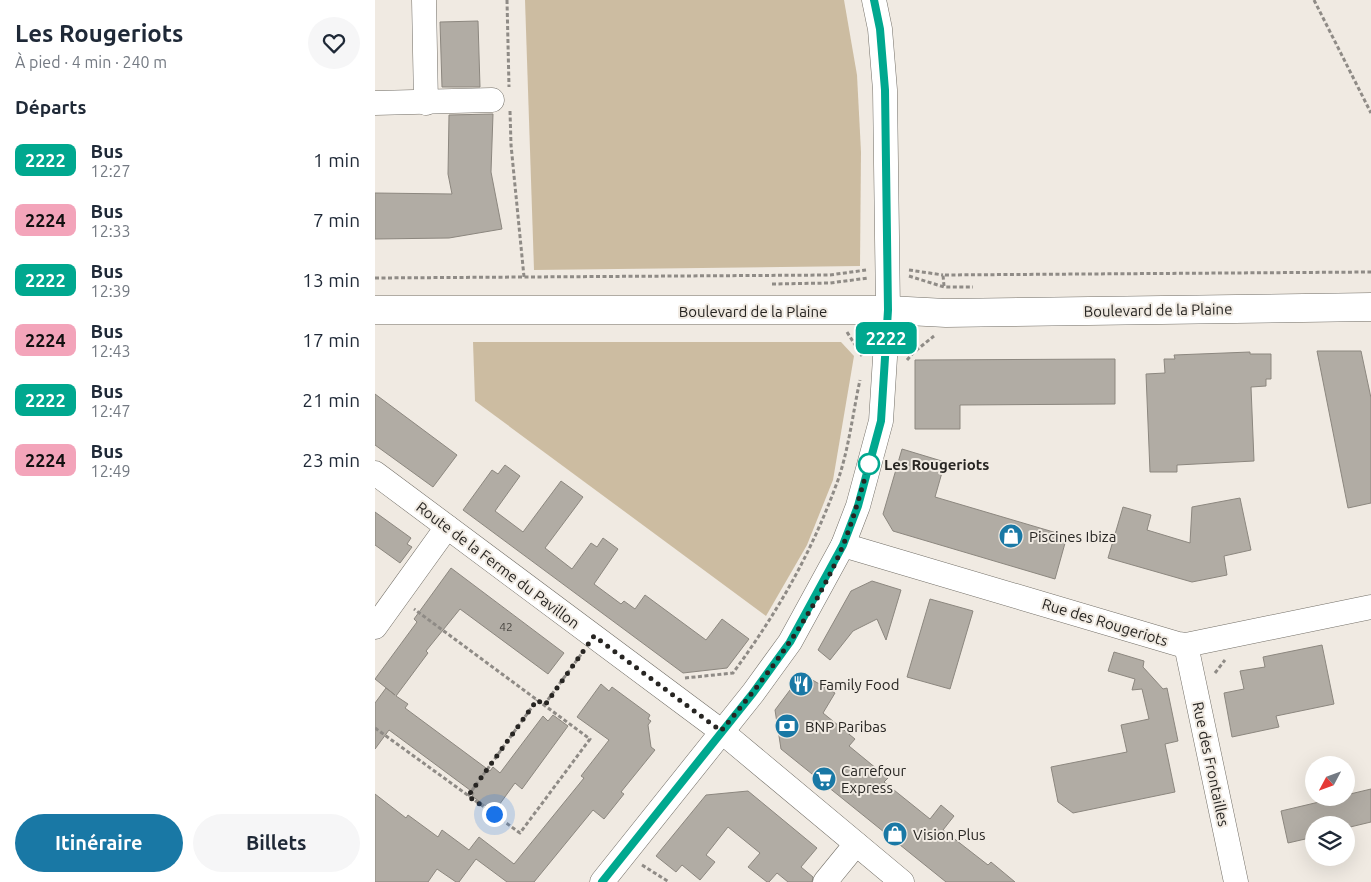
<!DOCTYPE html>
<html lang="fr">
<head>
<meta charset="utf-8">
<style>
  :root { --surface:#fff; --page:#f6f6f7; --text:#1f2937; --muted:#747a83; --accent:#1978a5 }
  body { margin:0; font-family:Ubuntu,sans-serif; background:var(--page); color:var(--text); height:100vh; display:flex; flex-direction:column; font-size:19px; white-space:nowrap }
  * { box-sizing:border-box; margin:0 }
  p { font-size:16px; color:var(--muted) }
  .icon { flex:none; width:28px; height:28px; fill:none; stroke:currentColor; stroke-width:2; stroke-linecap:round; stroke-linejoin:round }
  .map { position:relative; flex:1; overflow:hidden }
  .sheet { display:flex; flex-direction:column; background:var(--surface); width:375px }
  .sheet>* { flex:none }
  .badge { padding:0 10px; border-radius:8px; font-size:18px; line-height:32px }
  .needle { width:32px; rotate:229deg }
  .fabs { position:absolute; left:930px; top:756px; display:grid; gap:10px }
  .fabs a { display:grid; place-items:center; width:50px; height:50px; border-radius:50%; background:var(--surface); box-shadow:0 5px 20px #0002; font-size:25px }
  .you { position:absolute; width:25px; height:25px; margin:-12px; border:4px solid #fff; border-radius:50%; background:#1a73e8; box-shadow:0 0 0 8px #1a73e833 }
  .map>.badge { position:absolute; translate:-50% -50%; box-shadow:0 0 0 2px #fff }
  h2 { padding:0 15px; font-size:19px; line-height:45px }
  .round { display:grid; place-items:center; flex:none; width:52px; height:52px; border-radius:26px; background:var(--page) }
  .head { display:flex; align-items:center; justify-content:space-between; height:85px; padding:0 15px }
  h1 { font-size:24px; font-weight:700; line-height:38px }
  .action { display:flex; gap:10px; margin-top:auto; padding:10px 15px }
  .action a { flex:1; height:58px; border-radius:30px; background:var(--accent); color:#fff; font-size:20px; font-weight:700; line-height:58px; text-align:center }
  .action a+a { background:var(--page); color:var(--text) }
  ul { padding:0; list-style:none }
  li { display:flex; align-items:center; gap:15px; height:60px; padding:0 15px }
  li div { flex:1 }
  li b { display:block; font-size:19px }
  li em { font-style:normal }
  li .badge { min-width:55px; font-weight:700; text-align:center }
  main { display:flex; flex:1; min-height:0 }
  .map>svg:first-child { display:block }
  .green { fill:#ccbca1 }
  .building { fill:#b1aca4; stroke:#8c877f }
  .lines { fill:none; stroke-linecap:round; stroke-linejoin:round }
  .minor-casing { stroke:#726e66; stroke-width:25 }
  .major-casing { stroke:#726e66; stroke-width:29 }
  .path { stroke:#8f8b86; stroke-width:3; stroke-dasharray:4 2.5; stroke-linecap:butt }
  .minor { stroke:#fff; stroke-width:24 }
  .major { stroke:#fff; stroke-width:28 }
  .line-casing { stroke:#fff; stroke-width:11 }
  .line { stroke:#00a88f; stroke-width:8 }
  .walk { stroke:#272522; stroke-width:5; stroke-dasharray:0 9 }
  .stop-dot { fill:#fff; stroke:#00a88f; stroke-width:2.5 }
  .labels { text-anchor:middle; dominant-baseline:central; stroke-width:4; stroke-linejoin:round; paint-order:stroke }
  .number-label { font-size:12px; fill:#4a4742 }
  .street-label { font-size:15px; fill:#272522; stroke:#f0eae2 }
  .stop-label { font-size:15px; font-weight:bold; fill:#272522; stroke:#f0eae2; text-anchor:start }
  .poi-label { font-size:15px; fill:#272522; stroke:#f0eae2; text-anchor:start }
</style>
</head>
<body>
<main>
<section class="sheet">
<div class="head"><div><h1>Les Rougeriots</h1><p>À pied · 4 min · 240 m</p></div><a class="round"><svg class="icon" aria-label="heart" viewBox="0 0 24 24"><path d="M12 20l-8-8c-3-5 5-10 8-4 3-6 11-1 8 4z"/></svg></a></div>
<h2>Départs</h2>
<ul>
<li><span class="badge" style="background:#00a88f;color:#fff">2222</span><div><b>Bus</b><p>12:27</p></div><em>1 min</em></li>
<li><span class="badge" style="background:#f3a4ba;color:#111">2224</span><div><b>Bus</b><p>12:33</p></div><em>7 min</em></li>
<li><span class="badge" style="background:#00a88f;color:#fff">2222</span><div><b>Bus</b><p>12:39</p></div><em>13 min</em></li>
<li><span class="badge" style="background:#f3a4ba;color:#111">2224</span><div><b>Bus</b><p>12:43</p></div><em>17 min</em></li>
<li><span class="badge" style="background:#00a88f;color:#fff">2222</span><div><b>Bus</b><p>12:47</p></div><em>21 min</em></li>
<li><span class="badge" style="background:#f3a4ba;color:#111">2224</span><div><b>Bus</b><p>12:49</p></div><em>23 min</em></li>
</ul>
<div class="action"><a>Itinéraire</a><a>Billets</a></div>
</section>
<div class="map">
<svg width="996" height="882" viewBox="0 0 996 882">
  <rect width="100%" height="100%" fill="#f0eae2"/>
  <g class="green">
    <path d="M150,0H469L482,75L486,152L485,266L159,270Z"/>
    <path d="M98,342H466L479,356L458,480L432,545L391,616L100,401Z"/>
  </g>
  <g class="building">
    <path d="M103,21L105,87H67L65,22Z"/>
    <path d="M118,114L116,172L127,229L74,238L0,239V193L77,194L73,174L74,115Z"/>
    <path d="M942,351H986L996,398V503L973,508Z"/>
    <path d="M875,352V354H896V379H891V386L876,387L879,461L802,465V472H775L771,374L790,373L789,359H800L799,355Z"/>
    <path d="M740,359V404L585,405V429H540V360Z"/>
    <path d="M0,394L82,455L58,487L0,445Z"/>
    <path d="M527,449L570,462L560,497L692,536L680,579L518,531L508,514Z"/>
    <path d="M130,465L145,476L120,511L148,532L186,481L208,497L170,548L197,569L216,543L222,547L228,538L243,549L219,584L246,604L249,601L260,609L270,595L331,640L347,619L374,639L352,668L308,673L88,510L117,470L123,474Z"/>
    <path d="M865,498L876,550L849,556L852,575L817,582L733,558L748,507L776,515L772,530L815,543L817,507Z"/>
    <path d="M0,512L36,538L32,544L37,547L25,563L0,545Z"/>
    <path d="M76,568L189,653L173,674L85,609L51,651L53,653L21,696L33,704L30,708L115,771L118,767L125,773L168,716L173,721L178,715L193,726L147,789L140,783L119,812L97,796L99,793L14,730L0,749V703L11,688L20,695L0,679L42,622L39,619Z"/>
    <path d="M497,581L526,590L511,640L502,619L478,631L455,660L443,650L476,591Z"/>
    <path d="M555,599L598,611L575,689L532,677Z"/>
    <path d="M947,645L959,704L901,716L904,727L857,737L849,693L869,689L865,671L890,667L888,657Z"/>
    <path d="M739,652L769,661L768,667L788,689L792,688L803,741L790,744L800,792L698,813L683,802L676,767L752,752L746,725L774,719L767,689L757,690L760,679L733,671Z"/>
    <path d="M427,674L460,693L448,713L480,739L474,746L513,778L509,782L555,819L566,805L579,816L568,830L613,865L616,862L640,882H571L406,749L400,710Z"/>
    <path d="M226,684L234,691L237,687L275,715L273,719L276,721L273,725L276,747L280,750L246,792L249,794L229,819L218,810L159,882H132L101,859L84,882H81L62,869L53,882H0V794L31,818L33,815L63,837L67,830L94,850L104,837L139,864L209,778L206,776L234,740L202,717Z"/>
    <path d="M996,789V822L971,828V825H939V837L913,843L906,811L961,798H971V795Z"/>
    <path d="M373,791L442,848L426,867L438,877L437,882H413L402,873L394,882H392L373,867L385,853L353,827L331,855L340,862L325,880L307,865L301,872L281,856L331,795Z"/>
  </g>
  <g class="lines">
    <defs>
      <g id="minor">
        <path d="M49,0L51,103"/>
        <path d="M0,103L117,100"/>
        <path d="M0,473L346,731L527,882"/>
        <path d="M468,545L803,644L811,645L996,607"/>
        <path d="M0,627L72,527"/>
        <path d="M811,645L861,882"/>
        <path d="M227,882L378,693L415,642L468,545L483,506L506,421L513,310L510,90L505,29L499,0"/>
        <path d="M450,882L481,844"/>
      </g>
      <path id="major" d="M0,310H513L571,313L996,307"/>
    </defs>
    <use href="#minor" class="minor-casing"/>
    <use href="#major" class="major-casing"/>
    <g class="path">
      <path d="M132,0L134,87"/>
      <path d="M939,0L996,113"/>
      <path d="M135,111L136,145L149,277"/>
      <path d="M534,270L568,275"/>
      <path d="M534,276L569,287H598"/>
      <path d="M0,278L455,275L491,270"/>
      <path d="M397,284L455,283L493,278"/>
      <path d="M569,286L568,275L996,272"/>
      <path d="M472,332L487,356"/>
      <path d="M532,360L539,352L559,336"/>
      <path d="M840,673L850,660"/>
      <path d="M310,678L358,673C404,610 436,554 463,480C474,448 478,412 485,380"/>
      <path d="M169,705L207,653"/>
      <path d="M0,728L145,833L215,739L39,609"/>
      <path d="M93,796L162,700"/>
      <path d="M267,865L294,882"/>
    </g>
    <use href="#minor" class="minor"/>
    <use href="#major" class="major"/>
  </g>
  <g class="lines">
    <defs>
      <path id="line" d="M227,882L378,693L415,642L468,545L483,506L506,421L513,310L510,90L505,29L499,0"/>
    </defs>
    <use href="#line" class="line-casing"/>
    <use href="#line" class="line"/>
    <path class="walk" d="M119,814L93,796L162,700L170,705L219,636L346,731C394,674 441,612 469,543C480,514 488,485 496,456L494,464"/>
  </g>
  <defs>
    <symbol id="shop-disc" viewBox="-11 -11 22 22"><circle r="9.5" fill="#1978a5" stroke="#f0eae2"/><path d="M-5-2.5h2.3a2.7 3.5 0 0 1 5.4 0H5L5.5 6h-11ZM-1.5-2.5h3a1.5 2.3 0 0 0-3 0Z" fill="#fff"/></symbol>
    <symbol id="restaurant-disc" viewBox="-11 -11 22 22"><circle r="9.5" fill="#1978a5" stroke="#f0eae2"/><path d="M-5-6h1v4h1v-4h1v4h1v-4h1v5L-1.5 .5V6h-2V.5L-5-1ZM5-6V6H3V1.5H1.5Q1.5-4 5-6Z" fill="#fff"/></symbol>
    <symbol id="bank-disc" viewBox="-11 -11 22 22"><circle r="9.5" fill="#1978a5" stroke="#f0eae2"/><path d="M-6-4H6V4H-6ZM0-2.3a2.3 2.3 0 1 0 0 4.6a2.3 2.3 0 1 0 0-4.6Z" fill="#fff"/></symbol>
    <symbol id="supermarket-disc" viewBox="-11 -11 22 22"><circle r="9.5" fill="#1978a5" stroke="#f0eae2"/><path d="M-6-5.5h2.5l.6 2H6L4.5 2H-2.5L-4.4-4H-6ZM-1.5 3.2a1.3 1.3 0 1 0 .1 0ZM3 3.2a1.3 1.3 0 1 0 .1 0Z" fill="#fff"/></symbol>
  </defs>
  <g fill-rule="evenodd">
    <use href="#shop-disc" x="622" y="522" width="28" height="28"/>
    <use href="#restaurant-disc" x="412" y="670" width="28" height="28"/>
    <use href="#bank-disc" x="398" y="712" width="28" height="28"/>
    <use href="#supermarket-disc" x="435" y="765" width="28" height="28"/>
    <use href="#shop-disc" x="506" y="820" width="28" height="28"/>
  </g>
  <circle class="stop-dot" cx="494" cy="464" r="10"/>
  <g class="labels">
    <g class="number-label">
      <text x="131" y="626">42</text>
    </g>
    <g class="street-label">
      <text transform="translate(783 310) rotate(-1)">Boulevard de la Plaine</text>
      <text x="378" y="311">Boulevard de la Plaine</text>
      <text transform="translate(123 565) rotate(37)">Route de la Ferme du Pavillon</text>
      <text transform="translate(730 622) rotate(17)">Rue des Rougeriots</text>
      <text transform="translate(836 764) rotate(78)">Rue des Frontailles</text>
    </g>
    <g class="stop-label">
      <text x="509" y="464">Les Rougeriots</text>
    </g>
    <g class="poi-label">
      <text x="654" y="536">Piscines Ibiza</text>
      <text x="444" y="684">Family Food</text>
      <text x="430" y="726">BNP Paribas</text>
      <text x="466" y="770">Carrefour<tspan x="466" dy="17">Express</tspan></text>
      <text x="538" y="834">Vision Plus</text>
    </g>
  </g>
</svg>
<div class="fabs">
<a><svg class="needle" viewBox="-14 -14 28 28"><path d="M0-13l5 13h-10z" fill="#e53935"/><path d="M0 13l5-13h-10z" fill="#747a83"/></svg></a>
<a><svg class="icon" aria-label="layers" viewBox="0 0 24 24"><path d="M12 4l9 5-9 5-9-5zM3 14l9 5 9-5"/></svg></a>
</div>
<div class="you" style="left:119px;top:814px"></div>
<b class="badge" style="left:511px;top:338px;background:#00a88f;color:#fff">2222</b>
</div>
</main>
</body>
</html>
